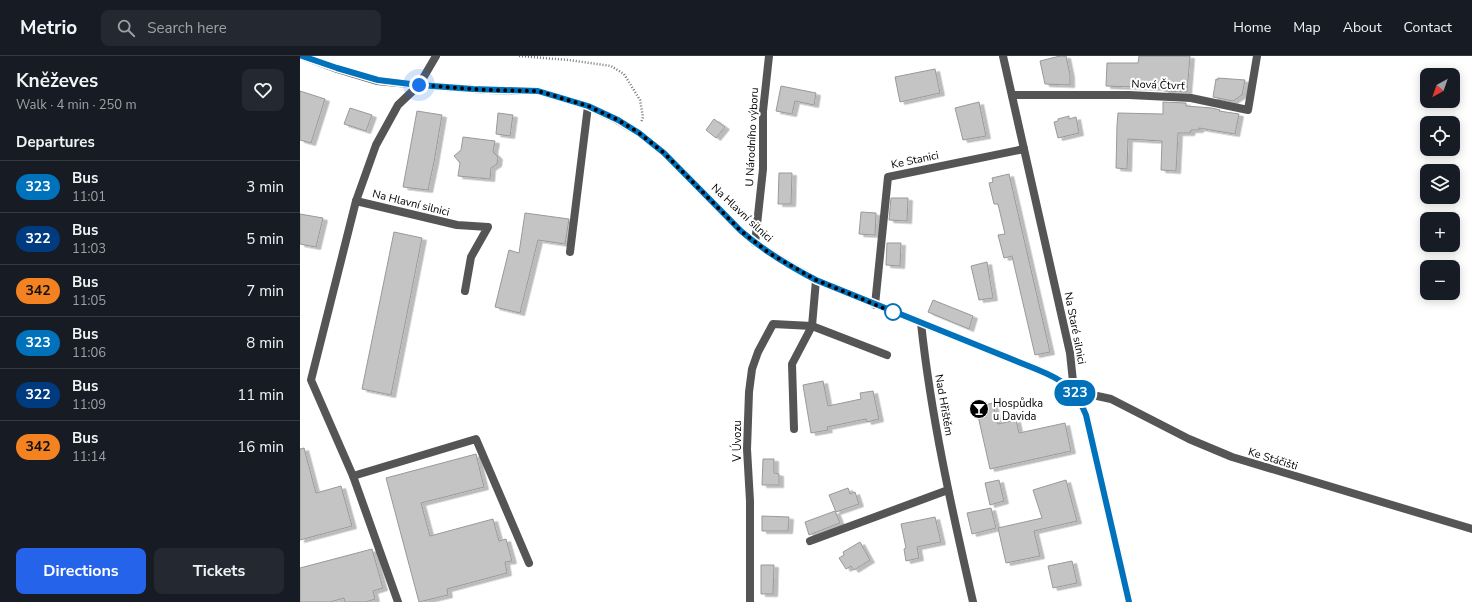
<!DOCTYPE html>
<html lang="en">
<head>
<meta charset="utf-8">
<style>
  :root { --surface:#171b24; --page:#242831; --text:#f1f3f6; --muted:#9ea1a6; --line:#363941; --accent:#2563eb }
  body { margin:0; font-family:"Nunito Sans",sans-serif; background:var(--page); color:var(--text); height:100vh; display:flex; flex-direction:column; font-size:15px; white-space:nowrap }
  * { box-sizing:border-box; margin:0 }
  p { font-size:13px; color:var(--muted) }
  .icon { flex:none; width:22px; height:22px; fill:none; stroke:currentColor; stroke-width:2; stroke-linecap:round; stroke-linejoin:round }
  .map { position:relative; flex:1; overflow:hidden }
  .panel { display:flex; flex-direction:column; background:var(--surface); width:300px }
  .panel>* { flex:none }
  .badge { padding:0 8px; border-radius:13px; font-size:14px; line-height:26px }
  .needle { width:26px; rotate:220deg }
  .tools { position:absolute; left:1120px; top:12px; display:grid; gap:8px }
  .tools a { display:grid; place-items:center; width:40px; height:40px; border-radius:8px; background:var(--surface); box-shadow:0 2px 10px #0003; font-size:20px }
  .you { position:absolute; width:20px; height:20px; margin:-10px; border:3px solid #fff; border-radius:50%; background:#1a73e8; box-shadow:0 0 0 6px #1a73e833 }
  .map>.badge { position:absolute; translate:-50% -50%; box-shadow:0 0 0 2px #fff }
  h2 { padding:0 16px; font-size:15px; line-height:36px }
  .round { display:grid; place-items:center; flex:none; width:42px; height:42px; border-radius:8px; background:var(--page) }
  .head { display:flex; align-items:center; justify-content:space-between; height:68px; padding:0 16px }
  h1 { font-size:19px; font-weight:700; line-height:30px }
  .cta { display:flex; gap:8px; margin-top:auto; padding:8px 16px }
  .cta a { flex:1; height:46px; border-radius:8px; background:var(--accent); color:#fff; font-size:16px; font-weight:700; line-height:46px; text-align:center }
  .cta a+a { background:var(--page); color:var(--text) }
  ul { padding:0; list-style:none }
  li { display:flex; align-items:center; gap:12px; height:52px; padding:0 16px; border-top:1px solid var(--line) }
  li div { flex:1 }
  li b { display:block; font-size:15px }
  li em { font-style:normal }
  li .badge { min-width:44px; font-weight:700; text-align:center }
  header { display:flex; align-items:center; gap:24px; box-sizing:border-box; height:56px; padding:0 20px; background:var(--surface); border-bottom:1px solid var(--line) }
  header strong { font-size:19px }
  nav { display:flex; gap:22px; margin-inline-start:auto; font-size:14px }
  .search { width:280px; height:36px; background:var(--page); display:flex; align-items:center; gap:10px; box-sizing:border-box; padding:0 14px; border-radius:8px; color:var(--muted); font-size:15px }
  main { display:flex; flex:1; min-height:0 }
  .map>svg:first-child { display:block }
  .building { fill:#c4c4c4; stroke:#999; filter:url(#shadow) }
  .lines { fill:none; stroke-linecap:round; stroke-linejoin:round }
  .path { stroke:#777; stroke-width:2.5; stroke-dasharray:1 2; stroke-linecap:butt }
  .service { stroke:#555; stroke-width:8 }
  .minor { stroke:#555; stroke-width:8 }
  .tertiary { stroke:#555; stroke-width:8 }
  .line-casing { stroke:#fff; stroke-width:9 }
  .line { stroke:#0072bc; stroke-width:6 }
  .walk { stroke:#000; stroke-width:4; stroke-dasharray:0 7.2 }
  .stop-dot { fill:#fff; stroke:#0072bc; stroke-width:2 }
  .labels { text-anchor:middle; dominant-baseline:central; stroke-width:4; stroke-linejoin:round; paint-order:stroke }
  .street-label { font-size:11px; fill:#000; stroke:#fff }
  .poi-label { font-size:11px; fill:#000; stroke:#fff; text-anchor:start }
</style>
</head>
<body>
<header>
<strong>Metrio</strong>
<div class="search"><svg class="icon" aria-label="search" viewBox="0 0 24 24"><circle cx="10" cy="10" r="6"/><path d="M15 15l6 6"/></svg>Search here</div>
<nav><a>Home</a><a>Map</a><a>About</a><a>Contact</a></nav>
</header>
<main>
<section class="panel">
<div class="head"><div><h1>Kněževes</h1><p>Walk · 4 min · 250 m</p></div><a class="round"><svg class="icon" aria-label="heart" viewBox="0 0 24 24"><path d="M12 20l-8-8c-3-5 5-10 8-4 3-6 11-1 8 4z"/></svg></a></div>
<h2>Departures</h2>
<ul>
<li><span class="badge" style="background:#0072bc;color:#fff">323</span><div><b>Bus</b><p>11:01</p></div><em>3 min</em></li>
<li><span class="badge" style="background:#003b80;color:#fff">322</span><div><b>Bus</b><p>11:03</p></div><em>5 min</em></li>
<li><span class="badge" style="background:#f58220;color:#111">342</span><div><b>Bus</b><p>11:05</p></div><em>7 min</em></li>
<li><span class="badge" style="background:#0072bc;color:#fff">323</span><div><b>Bus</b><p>11:06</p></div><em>8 min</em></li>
<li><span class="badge" style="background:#003b80;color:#fff">322</span><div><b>Bus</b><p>11:09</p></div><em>11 min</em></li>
<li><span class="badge" style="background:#f58220;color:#111">342</span><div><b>Bus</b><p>11:14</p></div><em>16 min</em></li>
</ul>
<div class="cta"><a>Directions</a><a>Tickets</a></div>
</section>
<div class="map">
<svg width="1172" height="546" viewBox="0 0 1172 546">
  <defs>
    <filter id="shadow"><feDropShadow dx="4.5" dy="2.5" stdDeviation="0" flood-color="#0004"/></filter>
  </defs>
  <rect width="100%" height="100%" fill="#fff"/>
  <g class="building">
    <path d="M760,0H766L770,19V29L745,28L740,5Z"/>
    <path d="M839,0H890L887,36L864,35V32L806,30L807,7H838Z"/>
    <path d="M635,13L640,37L600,46L595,21Z"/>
    <path d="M918,22L945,24L942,39L933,45L913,41L916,23L918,24Z"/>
    <path d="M481,30L516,37L514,49L495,45L492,58L476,55Z"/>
    <path d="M0,35L25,43L11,87L0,84Z"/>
    <path d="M679,46L686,80L663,84L655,52Z"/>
    <path d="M863,46L886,47V50L912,52L920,54L919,55L939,58L935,78L899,72V74H891L890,77H878L876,115L861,114L862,85L828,83L827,113L816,112L817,69L818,57L863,58Z"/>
    <path d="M50,52L72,59L66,75L44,68Z"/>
    <path d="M117,55L142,59L134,106L128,134L103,131Z"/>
    <path d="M198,57L213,59L210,80L196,78Z"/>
    <path d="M769,60V63L776,61L779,77L758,82L754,66L758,65V63Z"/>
    <path d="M414,63L425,71L416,82L406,74Z"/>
    <path d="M163,81L195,85L193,96L198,101L197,108L191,112L190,123L158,120L160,107L154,100L161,94Z"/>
    <path d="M479,117H492L491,148H478Z"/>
    <path d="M709,118L750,296L735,299L712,200L704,202L698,179L705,178L698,148H694L689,127L693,126L692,122Z"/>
    <path d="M591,142H608L607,165L589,164Z"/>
    <path d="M561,156L576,157L575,179L559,178Z"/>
    <path d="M225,157L269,163L265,188L238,184L220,257L195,251L209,194L219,197Z"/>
    <path d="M0,158L23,162L16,191L0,188Z"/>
    <path d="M94,176L122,182L91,339L62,333Z"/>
    <path d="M587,187H601L600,210L586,209Z"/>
    <path d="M687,206L693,242L679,244L671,210Z"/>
    <path d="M633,244L673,260L669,273L628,256Z"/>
    <path d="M523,325L528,350L561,343L560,337L573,335L579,363L567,366L566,363L527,371L528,374L511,377L503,329Z"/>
    <path d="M693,347L698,368L716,364L719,377L765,367L771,395L690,413L676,351Z"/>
    <path d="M4,392L16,437L41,430L52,470L0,484V393Z"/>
    <path d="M176,398L184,431L121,447L130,480L193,463L199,485L206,483L212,505L205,506L207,517L147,533L148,539L119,546L86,422Z"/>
    <path d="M463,403H474V417L479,418V429H462Z"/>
    <path d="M699,424L704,445L690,449L685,427Z"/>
    <path d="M766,424L777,465L734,475L740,500L706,507L698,472L742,462L733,434Z"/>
    <path d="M548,432L550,438L555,436L559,448L536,456L529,439Z"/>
    <path d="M691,452L696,472L672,478L667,457Z"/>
    <path d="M535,455L540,467L509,479L505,466Z"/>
    <path d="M462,460L489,461L488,475H462Z"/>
    <path d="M635,461L641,486L617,491L619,502L606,505L604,493L606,492L601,468Z"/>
    <path d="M560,486L570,504L554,514L551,510L546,513L539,502L544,499L543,496Z"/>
    <path d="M72,493L83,532L73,535L75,543L66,546H45L44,542L30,546H0V512Z"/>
    <path d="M772,505L777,527L753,532L748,510Z"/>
    <path d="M461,509H474L473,538H461Z"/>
  </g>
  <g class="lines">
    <path class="path" d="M219,0L269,4L311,10L324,18L340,44L343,61L341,67"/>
    <path class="service" d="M270,196L288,50"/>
    <g class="minor">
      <path d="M703,0L770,297L774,335L811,343L889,383L932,401L1172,473"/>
      <path d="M712,39H829L891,42L948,54L957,0"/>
      <path d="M56,145L157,169L188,171L171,201L165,235"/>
      <path d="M455,187L463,113V55L469,0"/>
      <path d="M575,249L588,121L724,93"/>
      <path d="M621,267C631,361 652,454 673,546"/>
      <path d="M494,373L492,308L512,270L516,224"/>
      <path d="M53,420L176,383L229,507"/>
      <path d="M510,485L648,434"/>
      <path d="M98,546L53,420L11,324L56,145L76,89L98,49L119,29L136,0"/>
      <path d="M450,546V445L447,393L449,336L452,313L458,296L473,268L512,270L587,299"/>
    </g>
    <path class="tertiary" d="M2,0L37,13L77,25L119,29L187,34L238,35L288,50L317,64L339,77L364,97L441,175C464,195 489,209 516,224L736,313C763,324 775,331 786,359L829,546"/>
  </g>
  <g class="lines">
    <defs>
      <path id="line" d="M2,0L37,12L78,24L119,29L173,33L238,35L288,50L318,64L339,77L364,97L441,175C464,195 489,210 516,224L736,313C763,324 775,331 786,359L829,546"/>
    </defs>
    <use href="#line" class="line-casing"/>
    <use href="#line" class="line"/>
    <path class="walk" d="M119,29L186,34L238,35L288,50L318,64L339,77L364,97L441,175L469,197L516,224L598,258L593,256"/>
  </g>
  <defs>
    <symbol id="bar-disc" viewBox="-11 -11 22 22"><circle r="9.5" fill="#000" stroke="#fff"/><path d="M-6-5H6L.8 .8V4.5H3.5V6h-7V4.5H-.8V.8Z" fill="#fff"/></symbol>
  </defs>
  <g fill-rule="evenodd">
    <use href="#bar-disc" x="668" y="342" width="22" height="22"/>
  </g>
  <circle class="stop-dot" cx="593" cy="256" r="8"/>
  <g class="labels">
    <g class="street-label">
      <text transform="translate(858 29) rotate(2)">Nová Čtvrť</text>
      <text transform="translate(452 81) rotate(-87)">U Národního výboru</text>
      <text transform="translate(615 104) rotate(-12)">Ke Stanici</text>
      <text transform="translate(111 147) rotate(14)">Na Hlavní silnici</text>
      <text transform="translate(442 157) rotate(43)">Na Hlavní silnici</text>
      <text transform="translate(775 272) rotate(79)">Na Staré silnici</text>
      <text transform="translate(644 349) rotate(80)">Nad Hřištěm</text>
      <text transform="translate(437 385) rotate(-90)">V Úvozu</text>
      <text transform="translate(973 403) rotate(17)">Ke Stáčišti</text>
    </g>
    <g class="poi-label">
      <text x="693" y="347">Hospůdka<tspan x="693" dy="13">u Davida</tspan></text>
    </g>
  </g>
</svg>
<div class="tools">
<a><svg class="needle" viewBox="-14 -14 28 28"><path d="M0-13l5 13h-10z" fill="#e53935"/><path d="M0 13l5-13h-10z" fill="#9ea1a6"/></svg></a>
<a><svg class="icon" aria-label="locate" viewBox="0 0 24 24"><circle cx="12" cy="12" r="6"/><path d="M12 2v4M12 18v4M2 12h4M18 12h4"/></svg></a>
<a><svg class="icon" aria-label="layers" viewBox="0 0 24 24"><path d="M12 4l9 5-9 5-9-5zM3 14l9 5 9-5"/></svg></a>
<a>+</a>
<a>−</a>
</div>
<div class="you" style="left:119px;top:29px"></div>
<b class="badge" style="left:775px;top:337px;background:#0072bc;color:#fff">323</b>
</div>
</main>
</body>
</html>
